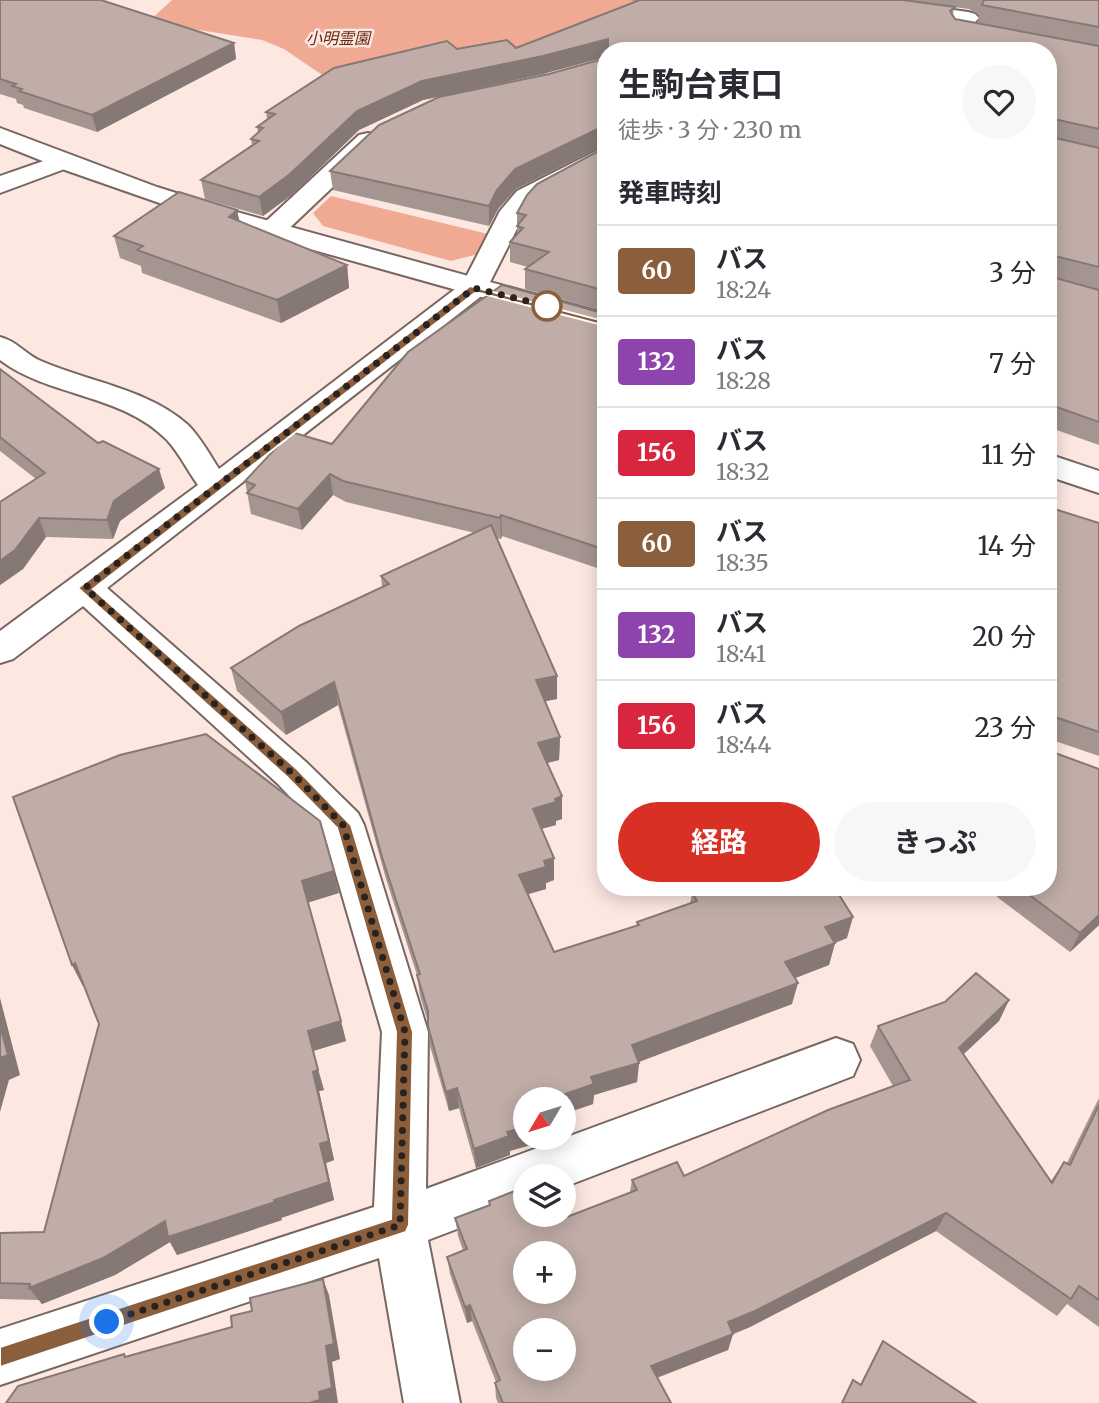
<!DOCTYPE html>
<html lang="ja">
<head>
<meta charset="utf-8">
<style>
  :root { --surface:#fff; --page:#f7f7f7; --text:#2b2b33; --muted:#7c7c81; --line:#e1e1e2; --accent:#d93025 }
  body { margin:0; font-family:Merriweather,"Noto Sans JP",serif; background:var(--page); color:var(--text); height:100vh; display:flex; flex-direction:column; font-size:26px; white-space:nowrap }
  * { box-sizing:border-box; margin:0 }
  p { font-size:23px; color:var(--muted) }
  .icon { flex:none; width:38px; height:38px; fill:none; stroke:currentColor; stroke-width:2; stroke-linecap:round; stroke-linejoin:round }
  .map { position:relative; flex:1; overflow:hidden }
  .drawer { position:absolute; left:597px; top:42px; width:460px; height:854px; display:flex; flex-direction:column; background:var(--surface); border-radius:28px; box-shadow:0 4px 18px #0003 }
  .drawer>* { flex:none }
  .badge { padding:0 14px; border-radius:5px; font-size:24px; line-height:46px }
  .needle { width:46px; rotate:232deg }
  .controls { position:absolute; left:513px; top:1087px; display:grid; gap:14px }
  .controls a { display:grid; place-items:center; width:63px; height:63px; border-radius:50%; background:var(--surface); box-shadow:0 4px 18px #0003; font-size:35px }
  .you { position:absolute; width:35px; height:35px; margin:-18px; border:5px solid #fff; border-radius:50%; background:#1a73e8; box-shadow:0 0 0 10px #1a73e833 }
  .map>.badge { position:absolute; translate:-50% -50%; box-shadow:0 0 0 4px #fff }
  h2 { padding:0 21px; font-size:26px; line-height:63px }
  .round { display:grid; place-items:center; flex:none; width:74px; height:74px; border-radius:37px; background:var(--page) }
  .overview { display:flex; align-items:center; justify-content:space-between; height:119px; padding:0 21px }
  h1 { font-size:33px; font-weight:700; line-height:52px }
  .button { display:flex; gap:14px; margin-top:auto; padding:14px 21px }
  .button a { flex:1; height:80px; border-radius:42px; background:var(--accent); color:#fff; font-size:28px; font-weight:700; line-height:80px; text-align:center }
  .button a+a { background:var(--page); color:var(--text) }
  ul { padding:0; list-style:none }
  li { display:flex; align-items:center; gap:21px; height:91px; padding:0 21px; border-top:2px solid var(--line) }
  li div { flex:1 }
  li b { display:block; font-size:26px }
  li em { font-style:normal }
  li .badge { min-width:77px; font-weight:700; text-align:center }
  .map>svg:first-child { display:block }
  .green { fill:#f0aa94 }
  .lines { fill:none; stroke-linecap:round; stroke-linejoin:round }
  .minor-casing { stroke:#786661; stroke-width:4 }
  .tertiary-casing { stroke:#786661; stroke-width:4 }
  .minor { fill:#fff; fill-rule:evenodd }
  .tertiary { fill:#fff; fill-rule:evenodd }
  .wall { fill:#a59590; fill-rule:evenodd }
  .shaded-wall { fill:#867975 }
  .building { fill:#c0ada7; stroke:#867975; stroke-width:2; fill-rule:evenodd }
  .line { fill:#8b5e3c; stroke:#fff; stroke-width:2 }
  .walk { stroke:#29221f; stroke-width:7; stroke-dasharray:0 12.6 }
  .stop-dot { fill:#fff; stroke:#8b5e3c; stroke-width:3.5 }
  .labels { text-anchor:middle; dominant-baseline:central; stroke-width:5; stroke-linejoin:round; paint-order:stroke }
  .far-park-label { font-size:16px; font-style:italic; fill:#662915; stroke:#fce7e1 }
</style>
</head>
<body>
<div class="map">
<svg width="1099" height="1403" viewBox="0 0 1099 1403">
  <rect width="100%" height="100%" fill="#fce7e1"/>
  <g class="green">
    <path d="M172,0H656L534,51L331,81L284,49L262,40L148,22Z"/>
    <path d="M331,196L488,234L478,254L451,261L323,226L313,213Z"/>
  </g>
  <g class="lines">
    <defs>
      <g id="minor">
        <path d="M825,0H881L968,12L975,14L979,18L975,22L968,24L835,6L828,4Z"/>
        <path d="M368,133L377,135L380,140L377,145L280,237L271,239L262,237L258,231L262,225L359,135Z"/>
        <path d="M606,146V163L535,201L525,213L484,294L107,588L306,762L358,813L364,825L428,1032L426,1189L836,1038L853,1044L860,1060L853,1076L564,1187V1176H525V1203L428,1240L460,1403H404L379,1258L0,1385V1329L374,1207L382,1032L324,833L278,784L83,606L13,659L0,663V631L198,485C188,471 179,453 167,440C123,394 49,397 0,360V337C17,341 26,355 41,361C89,382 148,389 188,425C200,437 210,455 219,469L463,283L500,211L517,191Z"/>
        <path d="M61,155L70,157L73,162L70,167L0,193V176Z"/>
      </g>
      <g id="tertiary">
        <path d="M0,128L157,187L233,211L606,314V332L214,222L65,170L0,144Z"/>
        <path d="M1048,454L1099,471V493L1048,476Z"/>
      </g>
    </defs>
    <use href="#minor" class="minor-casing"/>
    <use href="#tertiary" class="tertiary-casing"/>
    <use href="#minor" class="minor"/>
    <use href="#tertiary" class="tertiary"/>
  </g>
  <g class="wall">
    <path d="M0,0L234,43L236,59L97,132L24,108L23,105L17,103L16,99L0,94Z"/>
    <path d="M631,0H1099V445L1048,427V51H606L543,74L423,100L359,130L293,194L263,216L205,199L201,180L252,145L251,139L258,133L257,127L267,119L266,112L457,49L516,48L636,2ZM954,7L969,9L979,15L978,23L955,19L953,15Z"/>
    <path d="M606,58V144L516,189L498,209L489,226L333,190L330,171L549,74Z"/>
    <path d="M606,147V312L525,289V269L528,267L510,262V242L517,235V213Z"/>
    <path d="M237,210L239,221L347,265L349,288L281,323L142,273L141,266L120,258L114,236Z"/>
    <path d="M606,314V571L502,536L501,539L496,538L557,676V699L545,701L560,737L559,760L547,763L562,796V819L556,821V825L541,829L554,858V880L546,883V889L527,894L554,952L636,926L637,922L690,904L692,892L847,938L835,943L829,965L794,978L792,1004L639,1062L637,1082L594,1095L593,1104L565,1113V1135H564V1099L510,1151V1155L476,1168L459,1108L449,1111L430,1046L428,1022L420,996L417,975L386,879L338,705L286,735L237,691L231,668L382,587L381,576L475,533L346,502L333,495L302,530L251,514L245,481L332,444Z"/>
    <path d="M0,369L98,443L165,488L120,521L113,539L46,537L23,569L0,585V502L36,479L0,451Z"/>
    <path d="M1048,507L1099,523V756L1055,741V753L1099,769V925L1070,952L997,897L1001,887H1048Z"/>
    <path d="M606,641V669L602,666L603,642Z"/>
    <path d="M339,893L308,902L346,1041L313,1051L324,1090L319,1091L334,1160L326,1163L334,1200L281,1218L282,1220L177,1255L170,1242L115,1275L42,1304L39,1300L0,1299V1233L44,1232L99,1024L84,985L83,986L72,965Z"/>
    <path d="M1009,1000L999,1021L963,1054L1051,1181L1064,1162L1067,1163L1099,1098V1327L1067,1304L1057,1316L936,1231L750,1327L733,1334L728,1350L657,1378L671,1403H498L496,1398L495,1383L496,1382L472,1321L467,1323L450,1274L447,1257L463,1250L458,1236L455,1218L489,1205V1201L546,1225L630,1192L632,1180L684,1176L893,1086L870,1046L878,1026Z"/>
    <path d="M883,1341L976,1403H841L853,1380L860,1385Z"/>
  </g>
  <g class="shaded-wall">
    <path d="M608,39V51H606V57L543,74L423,100L359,130L293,194L263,216L259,197L357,111L422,81Z"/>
    <path d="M234,43L236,59L97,132L92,115Z"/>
    <path d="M606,125V144L516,189L498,209L489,226V206L497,190L515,169Z"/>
    <path d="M237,210L242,232L229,217Z"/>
    <path d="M347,265L349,288L281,323L277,300Z"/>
    <path d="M159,469L165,488L120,521L113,539L107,520L114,501Z"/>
    <path d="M330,474L333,495L302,530L298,509Z"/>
    <path d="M501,515L502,536L501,539L500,518Z"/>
    <path d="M39,518L46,537L23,569L0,585V561Z"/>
    <path d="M557,676V699L536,703V680Z"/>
    <path d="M334,682L338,705L286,735L281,712Z"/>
    <path d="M560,737L559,760L538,765V743Z"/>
    <path d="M562,796V819L556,821V825L533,831V809Z"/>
    <path d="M554,858V880L546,883V889L519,897V875L544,861Z"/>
    <path d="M334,871L339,893L307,903L302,881Z"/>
    <path d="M1099,915V925L1070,952L1080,933Z"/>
    <path d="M853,917L847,938L819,949L825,927Z"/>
    <path d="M835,943L829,965L780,984L785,962Z"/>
    <path d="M75,963L86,984L83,986L72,965Z"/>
    <path d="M798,983L792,1004L633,1064L639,1063L637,1082L594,1095L593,1104L564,1114V1099H559V1096L591,1077L632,1045Z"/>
    <path d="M0,998L20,1075L9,1080L0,1112Z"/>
    <path d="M1009,1000L999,1021L949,1068L959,1048Z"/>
    <path d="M341,1021L346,1041L313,1051L308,1031Z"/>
    <path d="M318,1070L324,1090L319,1091L334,1160L326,1163L334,1200L281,1218L282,1220L177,1255L170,1242L115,1275L42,1304L29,1288L165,1221L274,1200L320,1144L313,1072Z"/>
    <path d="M457,1088L459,1108L449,1111L446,1092Z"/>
    <rect x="564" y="1116" width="1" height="19"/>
    <path d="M525,1127V1138H556L510,1151V1155L476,1168L474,1149L507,1132Z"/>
    <path d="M946,1213L936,1231L750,1327L723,1338L728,1322Z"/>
    <path d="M323,1279L329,1295L340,1359L332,1362L338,1403H309L319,1392L326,1346Z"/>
    <path d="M470,1305L472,1321L467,1323L465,1307Z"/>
    <path d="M733,1334L728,1350L648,1381L651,1366Z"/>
  </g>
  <g class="building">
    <path d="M0,0H101L234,43L92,115L19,91L22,89L12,86L16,84L0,79Z"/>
    <path d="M640,0H903L955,7L950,11L955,19L1099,46V129L1054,119L1051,121V137L1099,148V267L1055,256L1051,259L1052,277L1099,290V422L1048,404V51H608V39L543,56L422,81L357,111L290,174L259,197L201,180L259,141L251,139L263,128L257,127L275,114L266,112L334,68L447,41L457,49L507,40L516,48Z"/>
    <path d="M984,0H1099V27L982,5Z"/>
    <path d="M606,58V125L515,169L497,190L489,206L330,171L379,125L439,97L549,74Z"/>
    <path d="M606,147V291L525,269L549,252L510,242L523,228L517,226L526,215L517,213L527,195L537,184Z"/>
    <path d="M179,192L237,210L229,217L347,265L277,300L137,250L143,246L114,236Z"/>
    <path d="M502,285L606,314V550L501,515L500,518L343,481L330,474L298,509L247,493L255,485L245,481L291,432L332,444L408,352Z"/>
    <path d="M0,369L98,443L103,441L159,469L114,501L107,520L39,518L15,550L0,561V502L45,473L0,437Z"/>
    <path d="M1048,507L1099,523V732L1055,717V753L1099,769V915L1080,933L1019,887H1048Z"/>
    <path d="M491,525L557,676L536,680L560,737L538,743L562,796L555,799L556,802L533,809L554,858L544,861L546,867L519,875L554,952L639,925L637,922L697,901L692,892L703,887H834L853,917L825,927L835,943L785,962L798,983L632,1045L639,1063L591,1077L594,1084L559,1096L560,1099H525V1127L507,1132L509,1136L474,1149L457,1088L446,1092L428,1026V1011L417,975L420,974L382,857L334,682L281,712L231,668L299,626L389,584L381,576Z"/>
    <path d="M206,734L320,821L334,871L302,881L341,1021L308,1031L318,1070L313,1072L329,1141L320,1144L329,1182L274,1200L275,1202L168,1237L165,1221L103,1258L29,1288L30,1284L0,1283V1233L44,1232L99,1024L75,963L72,965L13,797L120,755Z"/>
    <path d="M976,973L1009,1000L959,1048L1052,1183L1064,1162L1070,1165L1099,1105V1300L1079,1286L1071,1299L946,1213L755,1311L728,1322L733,1334L651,1366L671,1403H503L495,1383L500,1380L470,1305L465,1307L447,1257L467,1249L455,1218L490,1205L489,1201L525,1187V1214H541L546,1225L637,1190L632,1180L677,1162L684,1176L828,1110L910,1080L878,1026L945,1002ZM525,1253H564V1292H525ZM525,1330H564V1368H525Z"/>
    <path d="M0,1026L8,1055L0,1058Z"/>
    <path d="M323,1279L334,1344L326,1346L332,1388L319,1392L320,1400L309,1403H6L18,1386L124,1354L125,1357L232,1327L231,1316L252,1311L250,1298Z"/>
    <path d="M883,1341L976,1403H842L853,1380L861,1385Z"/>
  </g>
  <path class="line" d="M470,286L611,323L606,326L476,292L93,589L297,769L351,825L413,1032L409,1225L406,1232L0,1367V1347L391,1219L396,1032L337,828L287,777L78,588Z"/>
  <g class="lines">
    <path class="walk" d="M107,1322L400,1225L405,1032L343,825L292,773L85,588L474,288L547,306"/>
  </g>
  <circle class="stop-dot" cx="547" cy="306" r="14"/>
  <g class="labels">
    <g class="far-park-label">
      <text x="338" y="38">小明霊園</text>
    </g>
  </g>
</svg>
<div class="controls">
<a><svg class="needle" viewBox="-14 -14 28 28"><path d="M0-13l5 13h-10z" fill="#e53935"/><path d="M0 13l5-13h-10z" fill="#7c7c81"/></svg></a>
<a><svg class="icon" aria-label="layers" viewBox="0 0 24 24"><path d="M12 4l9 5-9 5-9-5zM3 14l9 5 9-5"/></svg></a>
<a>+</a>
<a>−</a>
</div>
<div class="you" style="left:107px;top:1322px"></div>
<section class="drawer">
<div class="overview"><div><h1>生駒台東口</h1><p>徒歩 · 3 分 · 230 m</p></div><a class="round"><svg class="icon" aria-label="heart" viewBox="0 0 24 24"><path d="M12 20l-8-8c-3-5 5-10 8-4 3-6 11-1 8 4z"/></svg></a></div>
<h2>発車時刻</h2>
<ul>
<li><span class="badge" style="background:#8b5e3c;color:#fff">60</span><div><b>バス</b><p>18:24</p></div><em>3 分</em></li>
<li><span class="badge" style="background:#8e44ad;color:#fff">132</span><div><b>バス</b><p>18:28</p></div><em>7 分</em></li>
<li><span class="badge" style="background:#d7263d;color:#fff">156</span><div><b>バス</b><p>18:32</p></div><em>11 分</em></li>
<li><span class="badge" style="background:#8b5e3c;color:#fff">60</span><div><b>バス</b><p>18:35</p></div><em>14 分</em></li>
<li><span class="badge" style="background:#8e44ad;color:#fff">132</span><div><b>バス</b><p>18:41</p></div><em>20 分</em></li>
<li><span class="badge" style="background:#d7263d;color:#fff">156</span><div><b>バス</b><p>18:44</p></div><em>23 分</em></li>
</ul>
<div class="button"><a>経路</a><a>きっぷ</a></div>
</section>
</div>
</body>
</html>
